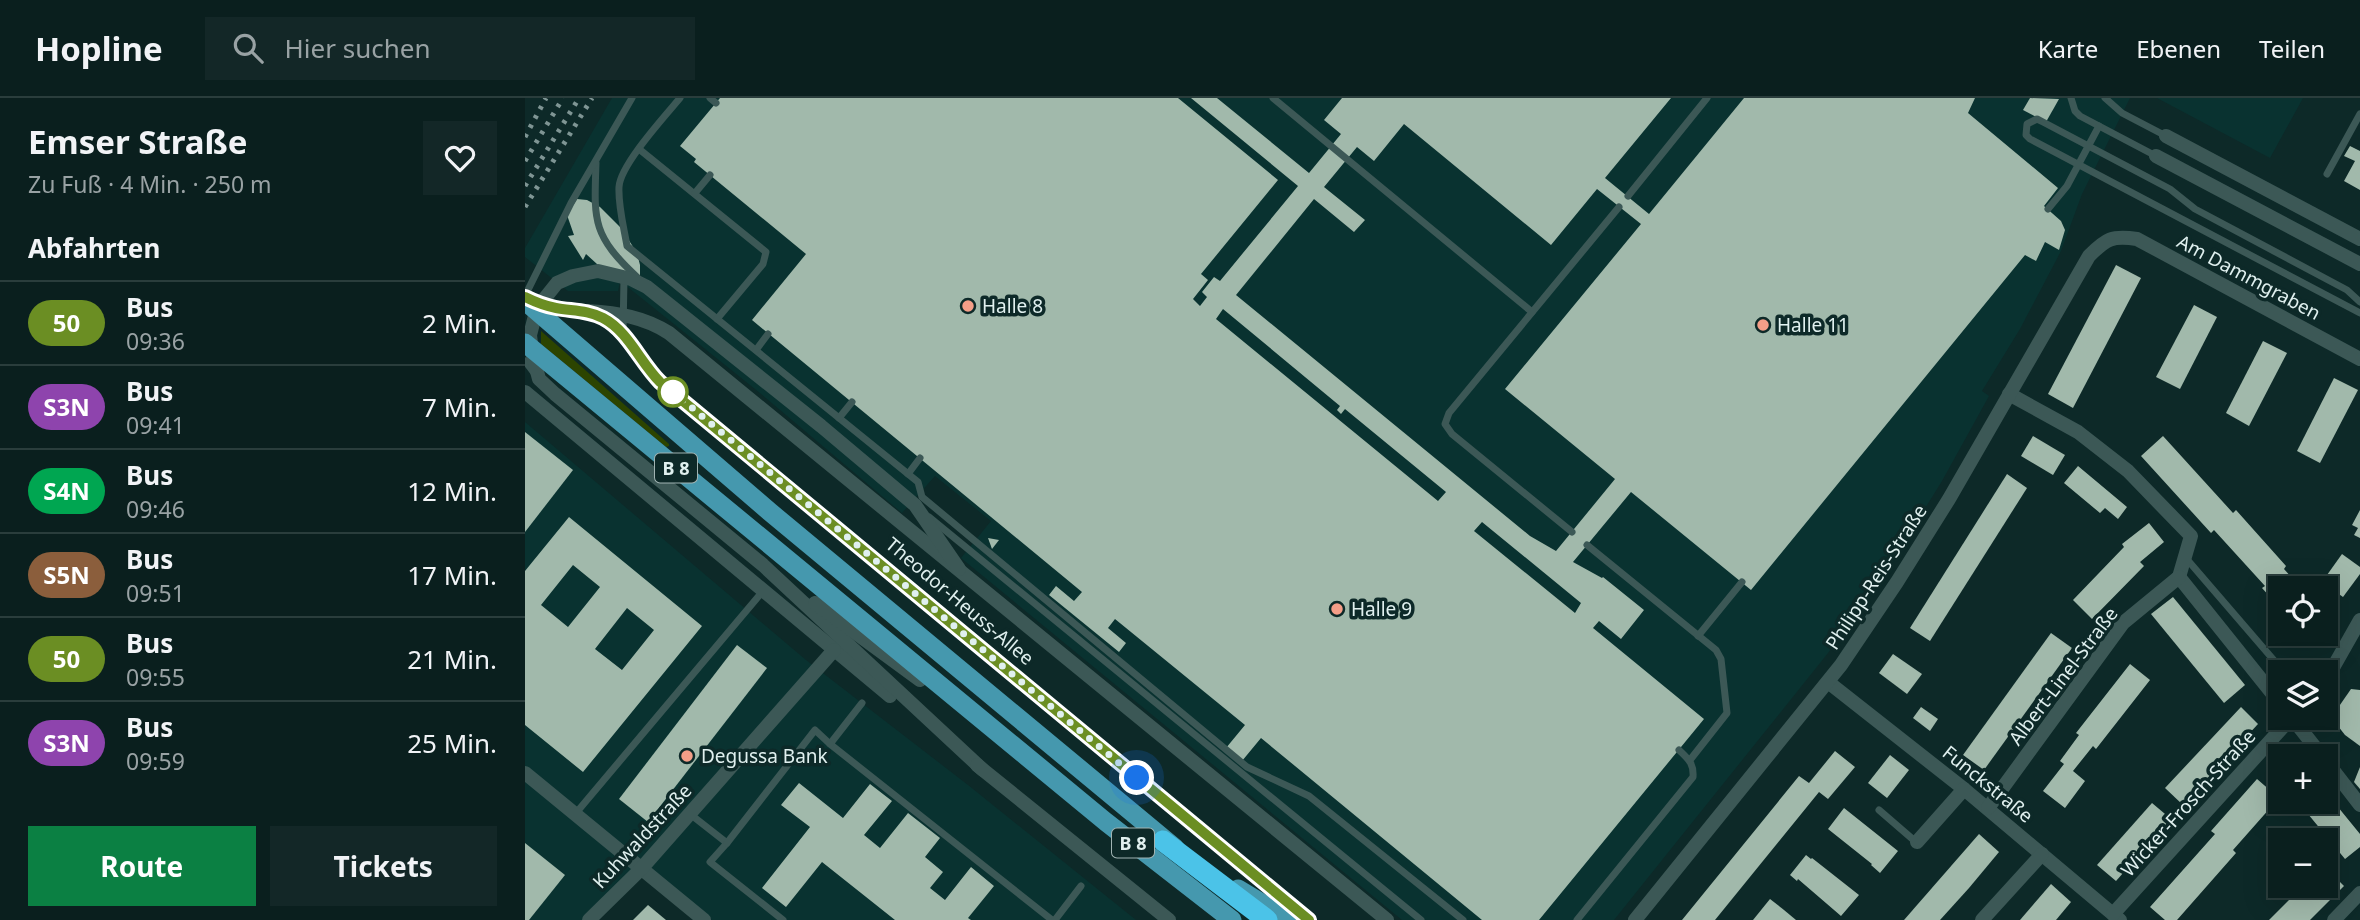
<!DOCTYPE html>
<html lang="de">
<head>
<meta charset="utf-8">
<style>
  :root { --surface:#0a1f1e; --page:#132727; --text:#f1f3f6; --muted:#99a2a4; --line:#2a3d3c; --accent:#0b8043 }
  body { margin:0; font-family:"Noto Sans",sans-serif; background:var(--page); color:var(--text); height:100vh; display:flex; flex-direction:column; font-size:26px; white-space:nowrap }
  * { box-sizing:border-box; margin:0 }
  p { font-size:23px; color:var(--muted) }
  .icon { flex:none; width:38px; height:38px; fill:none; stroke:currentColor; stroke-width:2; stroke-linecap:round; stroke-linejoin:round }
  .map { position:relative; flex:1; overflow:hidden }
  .panel { display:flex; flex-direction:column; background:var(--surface); width:525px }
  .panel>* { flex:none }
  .badge { padding:0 14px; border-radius:23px; font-size:24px; line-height:46px }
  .tools { position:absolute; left:1743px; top:478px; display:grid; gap:14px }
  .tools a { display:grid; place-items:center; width:70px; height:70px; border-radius:0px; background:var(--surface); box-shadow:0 7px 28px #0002,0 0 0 2px var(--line); font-size:35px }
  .you { position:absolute; width:35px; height:35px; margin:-18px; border:5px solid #fff; border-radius:50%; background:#1a73e8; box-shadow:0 0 0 10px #1a73e833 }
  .map>.badge { position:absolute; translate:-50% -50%; box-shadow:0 0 0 4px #fff }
  h2 { padding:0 28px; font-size:26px; line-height:63px }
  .round { display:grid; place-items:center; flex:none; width:74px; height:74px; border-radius:0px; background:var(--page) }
  .headline { display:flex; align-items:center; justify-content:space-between; height:119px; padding:0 28px }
  h1 { font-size:33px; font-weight:700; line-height:52px }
  .button { display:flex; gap:14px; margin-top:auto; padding:14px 28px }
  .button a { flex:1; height:80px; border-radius:0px; background:var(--accent); color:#fff; font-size:28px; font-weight:700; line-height:80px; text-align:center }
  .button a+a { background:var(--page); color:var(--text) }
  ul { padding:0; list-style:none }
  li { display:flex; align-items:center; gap:21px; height:84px; padding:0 28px; border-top:2px solid var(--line) }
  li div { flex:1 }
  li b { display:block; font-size:26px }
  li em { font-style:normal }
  li .badge { min-width:77px; font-weight:700; text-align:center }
  header { display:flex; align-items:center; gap:42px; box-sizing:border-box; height:98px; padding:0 35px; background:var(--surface); border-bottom:2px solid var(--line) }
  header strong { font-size:33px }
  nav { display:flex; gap:38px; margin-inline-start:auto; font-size:24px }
  .search { width:490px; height:63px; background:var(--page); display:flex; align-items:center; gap:18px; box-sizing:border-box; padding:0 24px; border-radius:0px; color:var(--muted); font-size:26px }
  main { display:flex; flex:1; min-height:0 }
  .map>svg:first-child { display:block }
  .built { fill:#093230 }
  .green { fill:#2c4400 }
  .building { fill:#a1b9ab; fill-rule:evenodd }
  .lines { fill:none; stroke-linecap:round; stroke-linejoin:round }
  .service { stroke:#3c5856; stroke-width:7 }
  .minor { stroke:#3c5856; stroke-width:14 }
  .primary { stroke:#4598ae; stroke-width:19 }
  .motorway { stroke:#4bc3e8; stroke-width:21 }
  .rail { stroke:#7f9594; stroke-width:5; stroke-dasharray:3.5 7; stroke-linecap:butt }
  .line-casing { stroke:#fff; stroke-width:16 }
  .line { stroke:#6b8e23; stroke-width:10 }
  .walk { stroke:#e0f0ef; stroke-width:7; stroke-dasharray:0 12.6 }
  .poi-dot { fill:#f49e88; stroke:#0d2928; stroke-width:2.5 }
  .stop-dot { fill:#fff; stroke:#6b8e23; stroke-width:3.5 }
  .labels { text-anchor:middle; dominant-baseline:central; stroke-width:7; stroke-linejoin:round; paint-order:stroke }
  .shield { fill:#0d2928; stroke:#a1b4b3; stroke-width:2 }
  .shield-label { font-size:18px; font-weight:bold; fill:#e0f0ef }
  .street-label { font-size:19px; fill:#e0f0ef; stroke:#0d2928 }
  .poi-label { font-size:19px; fill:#e0f0ef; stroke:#0d2928; text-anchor:start }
</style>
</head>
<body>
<header>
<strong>Hopline</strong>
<div class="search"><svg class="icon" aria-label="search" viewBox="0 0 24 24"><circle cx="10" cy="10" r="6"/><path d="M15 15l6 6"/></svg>Hier suchen</div>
<nav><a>Karte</a><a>Ebenen</a><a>Teilen</a></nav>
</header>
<main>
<section class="panel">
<div class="headline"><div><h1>Emser Straße</h1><p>Zu Fuß · 4 Min. · 250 m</p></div><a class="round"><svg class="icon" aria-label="heart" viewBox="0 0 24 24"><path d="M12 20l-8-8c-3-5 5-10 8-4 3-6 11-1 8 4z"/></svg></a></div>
<h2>Abfahrten</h2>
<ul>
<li><span class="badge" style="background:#6b8e23;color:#fff">50</span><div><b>Bus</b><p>09:36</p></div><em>2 Min.</em></li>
<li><span class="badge" style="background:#8e44ad;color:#fff">S3N</span><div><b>Bus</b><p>09:41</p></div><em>7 Min.</em></li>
<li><span class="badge" style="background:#00a651;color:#fff">S4N</span><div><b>Bus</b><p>09:46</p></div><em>12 Min.</em></li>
<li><span class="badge" style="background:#8b5e3c;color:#fff">S5N</span><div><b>Bus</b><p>09:51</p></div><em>17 Min.</em></li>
<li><span class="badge" style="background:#6b8e23;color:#fff">50</span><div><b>Bus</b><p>09:55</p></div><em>21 Min.</em></li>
<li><span class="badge" style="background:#8e44ad;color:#fff">S3N</span><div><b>Bus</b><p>09:59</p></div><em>25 Min.</em></li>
</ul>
<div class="button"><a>Route</a><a>Tickets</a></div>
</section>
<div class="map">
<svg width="1835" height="822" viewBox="0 0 1835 822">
  <rect width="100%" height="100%" fill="#0d2928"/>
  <g class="built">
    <path d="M87,0H1605L1557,96L1536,153L1495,231L1457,293L1464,298L1417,383L1371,457L1303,555L1089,822H877L436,460L466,423L410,378L377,415L235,295L99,186L95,184L93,193H43L0,159V150Z"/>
    <path d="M1632,0H1778L1745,60Z"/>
    <path d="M0,324L281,562L443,687L611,822H187L120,771L62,822H0Z"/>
  </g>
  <path class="green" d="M16,233L144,346V348L141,349L16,246Z"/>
  <g class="building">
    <path d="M195,0H653L753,82L676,176L683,182L668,201L675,208L682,199L677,194L689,179L695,183L773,88L666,0H692L784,75L816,36L799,22L817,0H1146L1080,80L1124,116L1219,0H1450L1443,15L1533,90L1519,108L1536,123L1540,132L1534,152L1520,144L1511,163L1500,157L1226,492L1106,394L1048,464L1077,480L1078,479L1119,512L1096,541L1074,523L1068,530L1179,621L1014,822H957L736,640L717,663L701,650L720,627L590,521L583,530L601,545L594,554L524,497L531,488L549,503L557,494L227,222L281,156L169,64L171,61L155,48ZM879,26L1026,147L1072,91L1116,126L980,291L1090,381L1031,453L1005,438L711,197L789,101L829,134L840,122L799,89L832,49L849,63ZM698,211L815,308L812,312L816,316L820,311L921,394L913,403L691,221ZM957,424L1056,505L1050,515L949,433Z"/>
    <path d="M1505,0L1534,1L1521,24L1498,12Z"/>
    <path d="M1825,48L1835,53V92L1819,83L1830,63L1819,58Z"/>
    <path d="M52,101L62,102L75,109L96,130L112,155L115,167V177L83,176L61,156L58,162L43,138L49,137L42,117Z"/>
    <path d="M1591,167L1616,180L1548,310L1523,296Z"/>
    <path d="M1669,207L1692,219L1655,291L1631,279Z"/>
    <path d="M1738,243L1762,255L1724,328L1701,315Z"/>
    <path d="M1809,280L1833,292L1795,365L1772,353Z"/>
    <path d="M0,334L48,372L0,434Z"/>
    <path d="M1508,338L1540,357L1528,377L1496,358Z"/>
    <path d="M1638,338L1708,415L1711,412L1761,468L1759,471L1776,490H1755V510L1737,490L1740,488L1689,432L1686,435L1616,358Z"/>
    <path d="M1553,368L1602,409L1593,421L1580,410L1575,415L1539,385Z"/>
    <path d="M1482,376L1502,390L1405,543L1385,530Z"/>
    <path d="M1835,412V440L1829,437L1833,430L1827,427Z"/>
    <path d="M44,419L177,528L58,674L0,627V473ZM48,467L75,489L43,529L16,507ZM102,510L129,532L97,572L70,551Z"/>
    <path d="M1624,425L1639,444L1615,464L1619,468L1567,521L1548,502L1599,449L1597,446Z"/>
    <path d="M463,440L474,442L467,451Z"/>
    <path d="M1817,456L1835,469V476L1818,499L1797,484Z"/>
    <path d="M1648,499L1720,587L1699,605L1626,516Z"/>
    <path d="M1801,518L1809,527L1801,535Z"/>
    <path d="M1526,535L1547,550L1459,672L1438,657Z"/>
    <path d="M1778,536H1800L1788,546Z"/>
    <path d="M212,547L242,570L123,724L94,701Z"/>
    <path d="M1368,556L1397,576L1382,596L1354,575Z"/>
    <path d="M1605,566L1625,582L1571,651L1568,648L1548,673L1560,683L1540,710L1518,693L1539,666L1535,663L1554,637L1551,635Z"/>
    <path d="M1826,591L1835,592V648L1820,637L1809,623L1808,617Z"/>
    <path d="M1396,609L1413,621L1405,633L1388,620Z"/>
    <path d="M1716,609L1733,626L1658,707L1640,690Z"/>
    <path d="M1768,644L1780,658H1755V679L1743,665Z"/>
    <path d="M1310,653L1330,669L1303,701L1294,694L1190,822H1157L1274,678L1284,685Z"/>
    <path d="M1365,657L1384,672L1362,700L1343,685Z"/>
    <path d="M1835,669V691L1829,684Z"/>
    <path d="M1732,681L1754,700L1708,752L1711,755L1652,822H1640L1625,809L1690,736L1686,733Z"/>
    <path d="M274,685L318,720L345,686L367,703L339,737L355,750L383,715L415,740L400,759L418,774L405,790L420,802L446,769L469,788L443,820L446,822H370L297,764L261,809L237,790L285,729L256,707Z"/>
    <path d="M1804,698L1835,736V749L1820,761L1783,716L1801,704Z"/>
    <path d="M1627,705L1646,721L1591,783L1572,767Z"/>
    <path d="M1319,710L1373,753L1355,775L1346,767L1347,766L1303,731Z"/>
    <path d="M1454,736L1474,754L1444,790L1415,822H1379Z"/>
    <path d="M0,745L40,777L4,822H0Z"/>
    <path d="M1281,757L1286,761L1287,760L1334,797L1316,818L1273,781L1272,783L1265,777Z"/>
    <path d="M1801,770L1819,788L1785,822H1744L1778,788H1801Z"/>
    <path d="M1526,786L1546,804L1531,822H1495Z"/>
    <path d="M1245,801L1259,812L1271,822H1228Z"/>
    <path d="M123,807L141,822H108Z"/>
  </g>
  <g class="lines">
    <g class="service">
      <path d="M155,0C140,18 95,67 94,89C93,108 99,130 102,148L393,384L397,399L722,669L784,698L938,822"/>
      <path d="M185,0L191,5"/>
      <path d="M748,0L1007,214"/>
      <path d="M1546,0L1550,13L1555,18L1631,58"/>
      <path d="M1580,0L1597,15L1641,38"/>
      <path d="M114,51L241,154L238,166L192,221"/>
      <path d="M71,65C69,123 67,137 112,179"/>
      <path d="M1802,76L1835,16"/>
      <path d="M170,95L185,77"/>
      <path d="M1103,98L1182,0"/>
      <path d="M1523,111L1542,88L1574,28"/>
      <path d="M0,198L46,105L107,0"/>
      <path d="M1835,204L1822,192L1670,111L1645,91L1518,24L1512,21L1502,26L1501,37L1505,41L1835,215"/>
      <path d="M98,235L99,180"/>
      <path d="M231,252L243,236"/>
      <path d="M0,263L10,276"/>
      <path d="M314,320L327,304"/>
      <path d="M383,376L395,360"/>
      <path d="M404,419L896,822"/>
      <path d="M1047,434L927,336L920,326L924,315L1094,109"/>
      <path d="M1062,447L1191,552L1196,561L1202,615L1165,662"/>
      <path d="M1660,459L1759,574"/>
      <path d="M1173,538L1217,484"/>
      <path d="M337,605L305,646L527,822"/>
      <path d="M1354,712L1391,744"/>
      <path d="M51,715L238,493"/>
      <path d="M165,716L202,745L185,764L258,822"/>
      <path d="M202,745L290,632L305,646"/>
      <path d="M530,822L556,788"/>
      <path d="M1052,822L1168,679C1169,665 1163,661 1154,652"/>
    </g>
    <g class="minor">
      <path d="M1641,38L1835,141"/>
      <path d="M1631,58L1835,166"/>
      <path d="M7,202C20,207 32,210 45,212C52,213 60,212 66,215C99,226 112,261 135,284L784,822"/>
      <path d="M63,213C93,215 119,219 144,235L862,822"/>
      <path d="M0,294L365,598"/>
      <path d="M1484,296L1553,334L1603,373L1666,438L1654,479"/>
      <path d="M434,471L390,407L296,328L122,189L106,181L73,173L48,178L32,185L12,210L5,237L7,254L14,281L30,296L238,467L458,672"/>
      <path d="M1654,479L1755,605"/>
      <path d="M290,505L395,582"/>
      <path d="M1801,582L1835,522"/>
      <path d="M1303,584L1439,691L1595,822"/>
      <path d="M1767,620L1797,658"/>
      <path d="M1801,663L1835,707"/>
      <path d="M452,667L644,822"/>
      <path d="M0,675L179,822"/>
      <path d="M1463,710L1598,525L1654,479"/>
      <path d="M1392,744L1439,691"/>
      <path d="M1588,816L1766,620"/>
      <path d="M64,822L116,771L309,552"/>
      <path d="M1110,822L1316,567L1372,484L1424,401L1564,158C1581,141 1587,137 1612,141L1835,261"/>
      <path d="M1457,822L1517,756"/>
      <path d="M1809,822L1835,795"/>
    </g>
    <g class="primary">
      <path d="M0,203L245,414L650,750"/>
      <path d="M0,245L581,724L707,822"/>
      <path d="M713,791L765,822"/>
    </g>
    <path class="motorway" d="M638,743L742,822"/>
    <g class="rail">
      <path d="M0,39L21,0"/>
      <path d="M0,63L38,0"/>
      <path d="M0,88L54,0"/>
      <path d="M0,109L67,0"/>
    </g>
  </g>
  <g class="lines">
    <defs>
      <path id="line" d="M0,199C10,204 20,208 31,210C47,213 63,212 78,220C103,233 115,264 135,284L784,822"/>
    </defs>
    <use href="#line" class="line-casing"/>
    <use href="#line" class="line"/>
    <path class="walk" d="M148,294L612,680"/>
  </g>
  <g class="poi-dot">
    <circle cx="443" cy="208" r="7"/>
    <circle cx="1238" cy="227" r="7"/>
    <circle cx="812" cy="511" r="7"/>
    <circle cx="162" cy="658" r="7"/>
  </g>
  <circle class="stop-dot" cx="148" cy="294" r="14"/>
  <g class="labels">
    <g class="shield">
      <rect x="130" y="355.5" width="42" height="29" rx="5"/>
      <rect x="587" y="730.5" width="42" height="29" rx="5"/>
    </g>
    <g class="shield-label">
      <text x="151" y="370">B 8</text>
      <text x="608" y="745">B 8</text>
    </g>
    <g class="street-label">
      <text transform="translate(1724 179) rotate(28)">Am Dammgraben</text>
      <text transform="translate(1351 479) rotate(-57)">Philipp-Reis-Straße</text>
      <text transform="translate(435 503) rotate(40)">Theodor-Heuss-Allee</text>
      <text transform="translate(1538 578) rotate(-53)">Albert-Linel-Straße</text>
      <text transform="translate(1463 686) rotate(39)">Funckstraße</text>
      <text transform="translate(1663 705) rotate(-48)">Wicker-Frosch-Straße</text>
      <text transform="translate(117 738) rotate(-47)">Kuhwaldstraße</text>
    </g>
    <g class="poi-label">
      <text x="457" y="208">Halle 8</text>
      <text x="1252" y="227">Halle 11</text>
      <text x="826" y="511">Halle 9</text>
      <text x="176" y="658">Degussa Bank</text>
    </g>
  </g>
</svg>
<div class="tools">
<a><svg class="icon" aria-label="locate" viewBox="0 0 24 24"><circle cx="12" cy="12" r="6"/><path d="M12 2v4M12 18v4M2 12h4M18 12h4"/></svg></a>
<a><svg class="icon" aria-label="layers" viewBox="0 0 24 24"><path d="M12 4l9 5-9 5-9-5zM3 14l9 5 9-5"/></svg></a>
<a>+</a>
<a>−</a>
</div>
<div class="you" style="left:612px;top:680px"></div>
</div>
</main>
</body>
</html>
